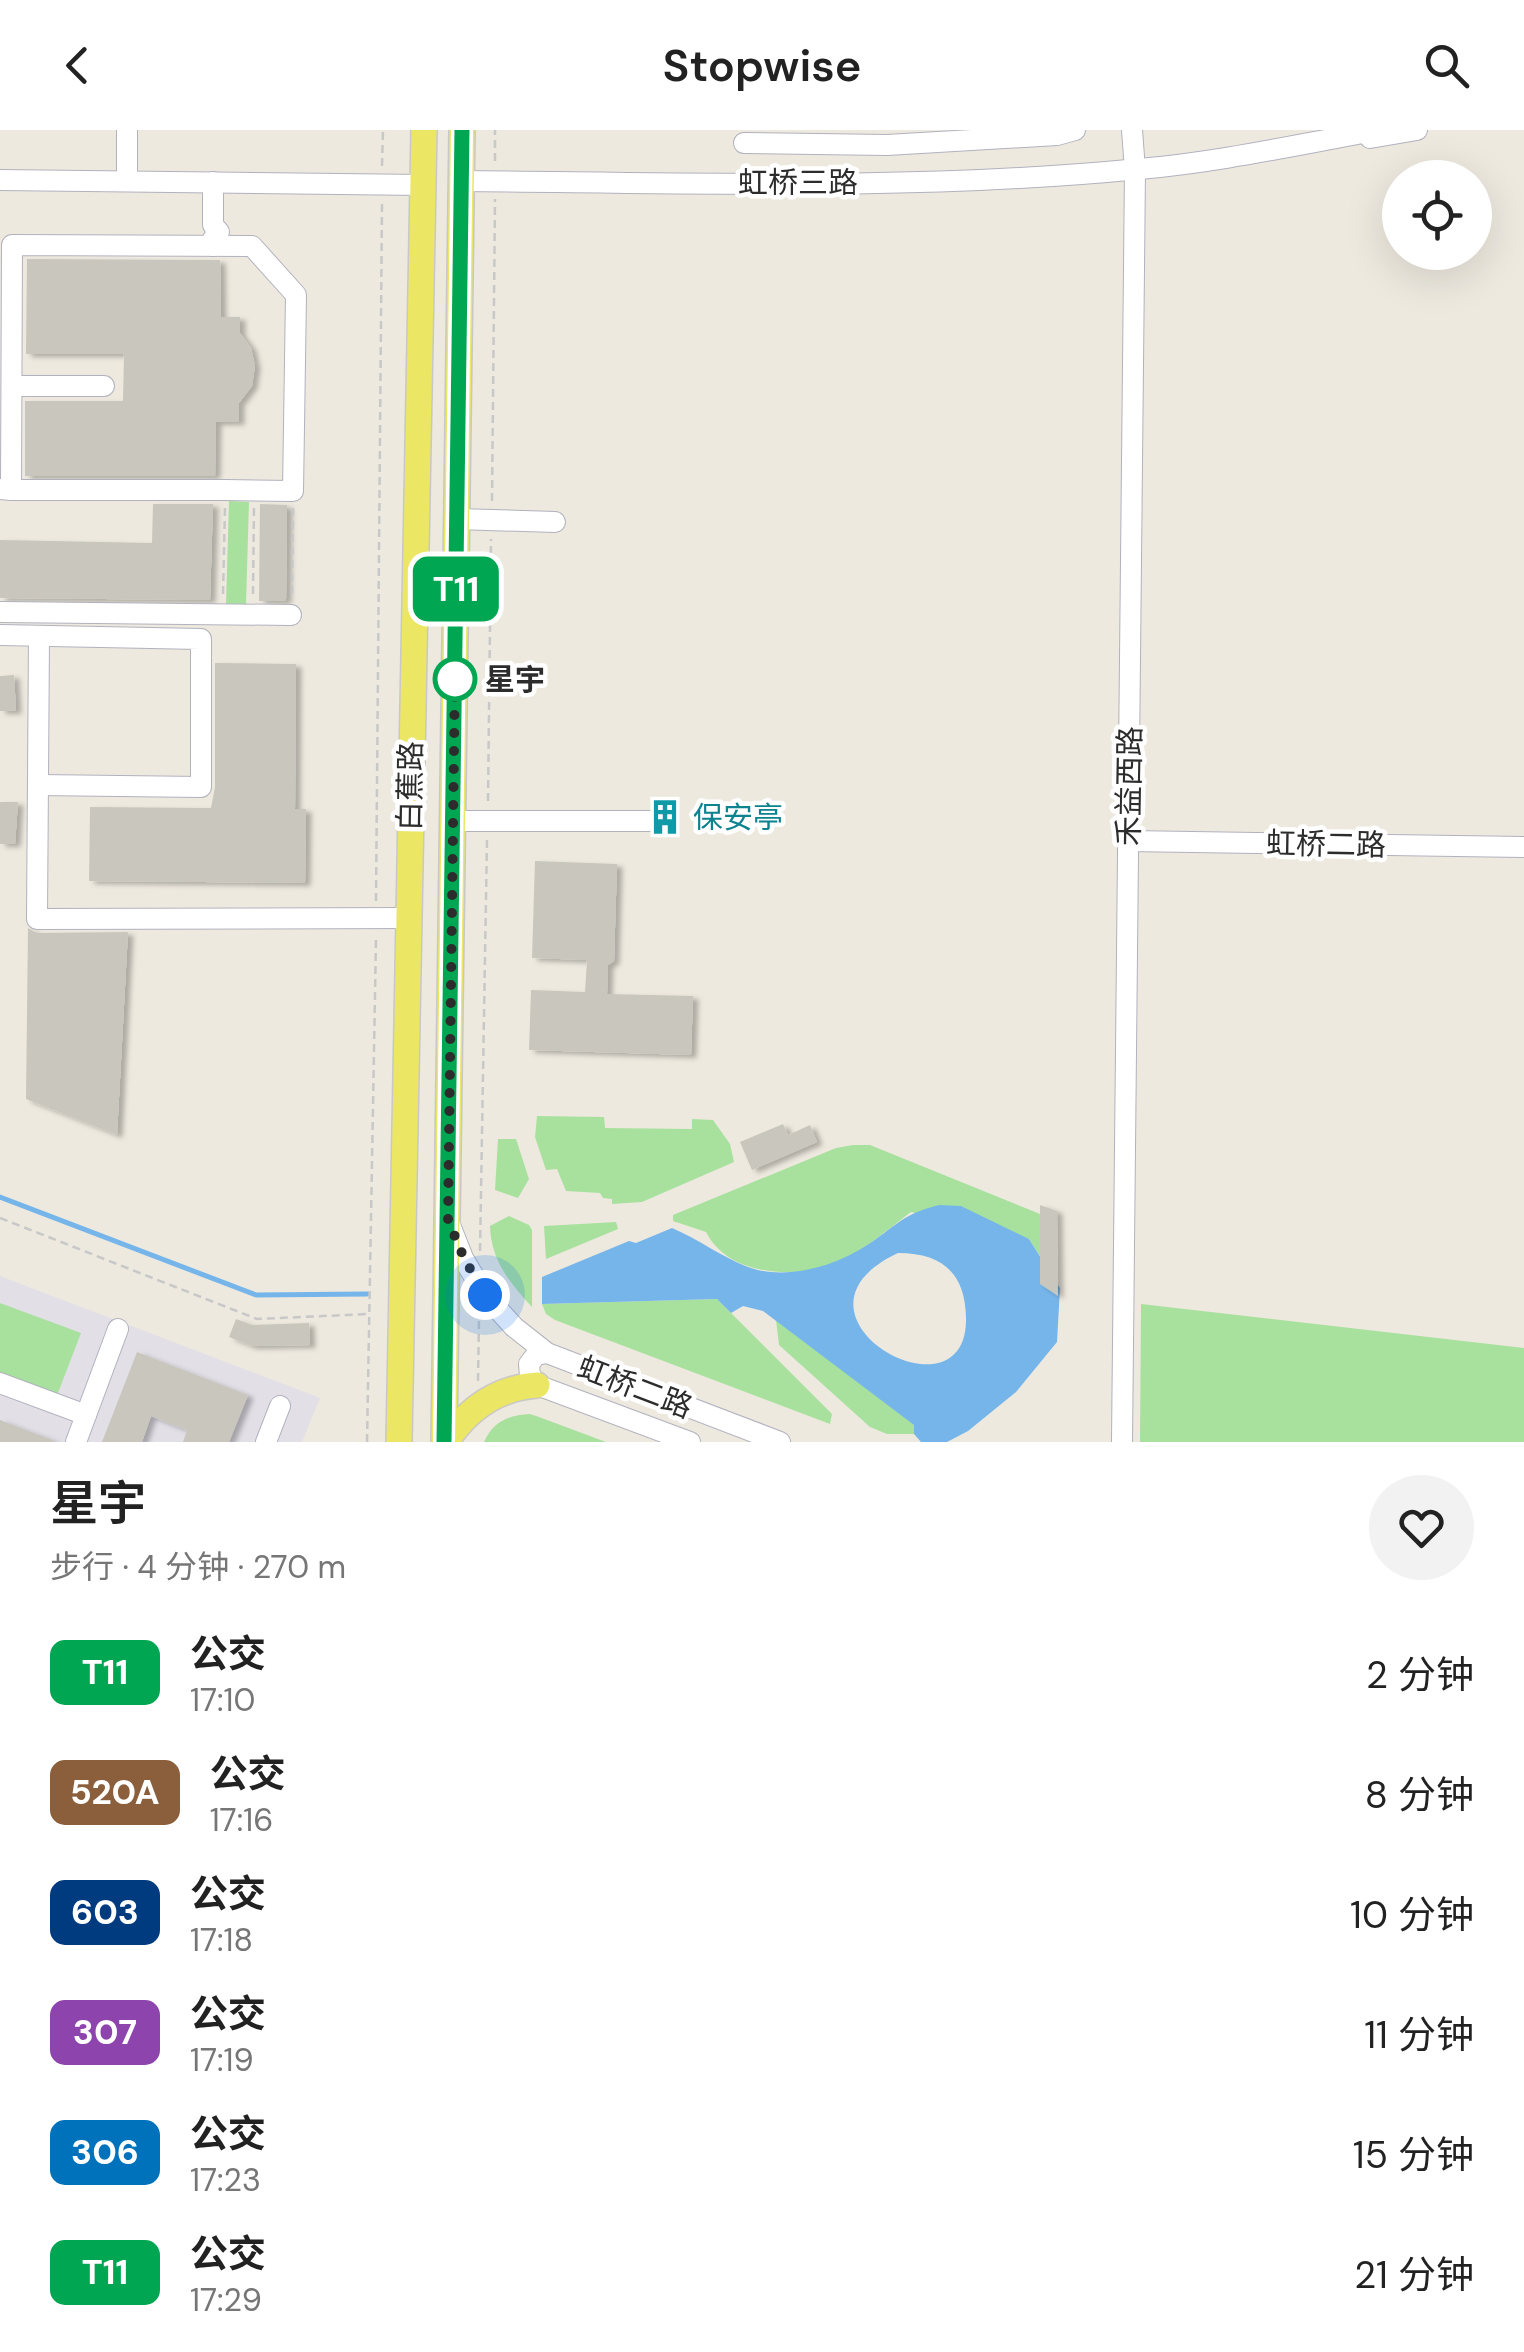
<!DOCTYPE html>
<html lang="zh">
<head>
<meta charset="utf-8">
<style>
  :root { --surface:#fff; --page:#f2f2f2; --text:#222; --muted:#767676 }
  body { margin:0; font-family:"DM Sans","Noto Sans SC",sans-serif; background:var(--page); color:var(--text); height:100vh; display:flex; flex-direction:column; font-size:38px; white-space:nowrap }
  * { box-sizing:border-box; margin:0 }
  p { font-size:32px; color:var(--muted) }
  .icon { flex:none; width:55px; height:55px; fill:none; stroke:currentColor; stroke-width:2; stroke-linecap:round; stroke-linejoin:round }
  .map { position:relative; height:1312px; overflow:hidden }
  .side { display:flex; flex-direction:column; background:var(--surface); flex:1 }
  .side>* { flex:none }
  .badge { padding:0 20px; border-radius:15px; font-size:35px; line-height:65px }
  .fabs { position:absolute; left:1382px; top:30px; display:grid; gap:20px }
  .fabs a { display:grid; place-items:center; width:110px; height:110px; border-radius:50%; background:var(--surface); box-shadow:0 10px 40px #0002; font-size:50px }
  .you { position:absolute; width:50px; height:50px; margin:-25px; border:8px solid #fff; border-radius:50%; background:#1a73e8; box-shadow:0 0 0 15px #1a73e833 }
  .map>.badge { position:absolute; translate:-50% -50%; box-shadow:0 0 0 5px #fff }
  .round { display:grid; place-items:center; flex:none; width:105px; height:105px; border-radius:52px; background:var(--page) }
  .headline { display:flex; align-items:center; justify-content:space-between; height:170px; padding:0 50px }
  h1 { font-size:48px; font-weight:600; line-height:75px }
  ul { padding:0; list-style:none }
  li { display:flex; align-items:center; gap:30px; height:120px; padding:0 50px }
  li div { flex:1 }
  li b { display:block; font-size:38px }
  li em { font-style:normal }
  li .badge { min-width:110px; font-weight:700; text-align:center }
  header { display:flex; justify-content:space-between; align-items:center; height:130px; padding:0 50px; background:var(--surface); font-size:45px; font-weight:600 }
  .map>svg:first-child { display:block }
  .industrial { fill:#e2dfe6 }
  .green { fill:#a8e19d }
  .water { fill:#76b5ea; fill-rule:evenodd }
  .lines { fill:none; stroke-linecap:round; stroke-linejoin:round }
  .stream { stroke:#76b5ea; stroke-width:5 }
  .building { fill:#c9c7bd; filter:url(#shadow) }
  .minor-casing { stroke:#b2b2bf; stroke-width:22 }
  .major-casing { stroke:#c8c8c8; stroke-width:28 }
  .path { stroke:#c8c8c8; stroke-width:2.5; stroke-dasharray:8 5; stroke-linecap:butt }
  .minor { stroke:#fff; stroke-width:20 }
  .major { stroke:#ece665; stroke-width:25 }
  .line-casing { stroke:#fff; stroke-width:22 }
  .line { stroke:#00a651; stroke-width:15 }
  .walk { stroke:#2c2c2c; stroke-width:10; stroke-dasharray:0 18 }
  .stop-dot { fill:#fff; stroke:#00a651; stroke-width:5 }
  .labels { text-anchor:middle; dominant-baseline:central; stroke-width:9; stroke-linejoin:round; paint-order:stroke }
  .street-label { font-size:30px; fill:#2c2c2c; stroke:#fff }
  .stop-label { font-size:30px; font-weight:bold; fill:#2c2c2c; stroke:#fff; text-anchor:start }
  .culture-label { font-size:30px; fill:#0d838f; stroke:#fff; text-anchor:start }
</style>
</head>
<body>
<header><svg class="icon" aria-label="back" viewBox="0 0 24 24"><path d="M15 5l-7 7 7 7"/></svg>Stopwise<svg class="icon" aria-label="search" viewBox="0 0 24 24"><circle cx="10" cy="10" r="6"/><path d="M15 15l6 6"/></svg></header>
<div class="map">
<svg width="1524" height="1312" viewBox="0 0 1524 1312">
  <defs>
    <filter id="shadow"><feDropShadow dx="5.5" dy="3" stdDeviation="2.5" flood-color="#0004"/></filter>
  </defs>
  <rect width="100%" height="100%" fill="#ede9df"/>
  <path class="industrial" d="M0,1146L320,1268L302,1312H0Z"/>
  <g class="green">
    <path d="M229,371L249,372L246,475L226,474Z"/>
    <path d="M537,986L604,987L605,998L692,999V989L713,990L730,1014L734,1032L642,1072L612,1074V1069L603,1068L600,1063L566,1061L557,1039L546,1040L535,1007Z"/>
    <path d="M498,1009H516L529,1049L518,1068L495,1060Z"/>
    <path d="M853,1015H870L1040,1084V1126L1029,1109L911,1082C884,1102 857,1127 825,1137C784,1148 727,1143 706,1102L673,1091V1085L836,1018Z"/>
    <path d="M509,1086L529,1095L532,1100V1177C510,1153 491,1131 490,1096Z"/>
    <path d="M616,1092L618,1099L546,1129L544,1096Z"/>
    <path d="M717,1169L832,1284L830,1294L555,1190L546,1184L542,1174Z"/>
    <path d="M0,1173L81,1203L56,1268L0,1246Z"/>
    <path d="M1141,1174L1524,1218V1312H1140Z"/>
    <path d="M776,1190L915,1295L914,1304H887L870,1297L779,1215Z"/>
    <path d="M530,1284L539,1287L606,1312H484C493,1292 508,1285 530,1284Z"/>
  </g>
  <path class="water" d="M939,1075L961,1076L1029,1109L1060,1158L1057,1212L1016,1262L968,1301L947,1312H921L914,1304V1295L763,1181L743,1176L731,1183L717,1169L542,1174V1147L629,1111L636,1113L672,1098C698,1109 722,1127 748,1137C782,1150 829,1138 859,1120C892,1101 898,1085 939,1075ZM898,1123C941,1123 965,1142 966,1187C969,1299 766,1185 898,1123Z"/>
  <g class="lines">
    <path class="stream" d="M0,1067L256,1165L367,1164"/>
  </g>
  <g class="building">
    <path d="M27,129L220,130L221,187H240V203L251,218L255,236L252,256L239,273V292H216L215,346H25V271H123L124,224H26Z"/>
    <path d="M153,374H213L210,470L0,468V410L152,413Z"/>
    <path d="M260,374L287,375L286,471H259Z"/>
    <path d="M215,533L296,534L295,679H306L305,753L89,751L90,677L211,678L215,657Z"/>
    <path d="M14,545L16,581H0V546Z"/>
    <path d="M0,672H18L15,714H0Z"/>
    <path d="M535,731L617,734L614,831L608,835L607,864L693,866L691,925L529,920L531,860L585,862L587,830L532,828Z"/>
    <path d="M28,798L37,803L128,802L117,1005L26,969Z"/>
    <path d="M783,994L788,1005L810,995L817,1012L752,1040L740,1012Z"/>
    <path d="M1040,1075L1057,1081L1058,1166L1040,1154Z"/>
    <path d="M236,1189L252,1195L309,1193L310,1215L252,1216L229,1207Z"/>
    <path d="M137,1222L248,1265L229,1312H183L187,1300L151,1286L142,1312H102Z"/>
    <path d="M0,1290L55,1311L54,1312H0Z"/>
  </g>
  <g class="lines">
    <defs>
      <g id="minor">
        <path d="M1370,8L1417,0"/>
        <path d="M744,13L887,15L1057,5L1075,0"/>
        <path d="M0,50L423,55"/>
        <path d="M127,51V0"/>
        <path d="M461,51C686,53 915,61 1139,39C1220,32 1300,14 1380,0"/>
        <path d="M213,116V109L219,102L213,95V52"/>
        <path d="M12,256H104"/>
        <path d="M0,359L11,360H225L293,361L296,165L252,116L12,115L11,360"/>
        <path d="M457,389L555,392"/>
        <path d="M0,482L291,485"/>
        <path d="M0,505L201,509V657L38,655"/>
        <path d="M39,506L37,789L408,788"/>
        <path d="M453,691H649"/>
        <path d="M1128,711L1524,717"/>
        <path d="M450,1095L463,1128L485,1165L514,1197L547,1223L780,1312"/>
        <path d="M547,1223L536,1225L529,1234L530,1246L537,1255L690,1312"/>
        <path d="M0,1253L86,1285"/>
        <path d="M76,1312L118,1199"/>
        <path d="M266,1312L280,1276"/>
        <path d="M1122,1312L1135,40L1132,0"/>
      </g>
      <g id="major">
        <path d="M399,1312L424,0"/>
        <path d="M444,1312L462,0"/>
        <path d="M446,1312C468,1278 497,1258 537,1255"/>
      </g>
    </defs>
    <use href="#minor" class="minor-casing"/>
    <use href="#major" class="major-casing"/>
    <g class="path">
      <path d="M495,31V0"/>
      <path d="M382,36L383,0"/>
      <path d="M492,371L495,69"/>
      <path d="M223,464L225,377"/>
      <path d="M253,464L254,377"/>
      <path d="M292,464L293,377"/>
      <path d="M488,671L491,409"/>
      <path d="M376,771L382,74"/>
      <path d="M0,1088L257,1189L368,1184"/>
      <path d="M480,1121L487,709"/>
      <path d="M478,1251L479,1189"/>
      <path d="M367,1312L376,809"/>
    </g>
    <use href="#minor" class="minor"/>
    <use href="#major" class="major"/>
  </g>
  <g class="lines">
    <defs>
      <path id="line" d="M444,1312L462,0"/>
    </defs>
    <use href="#line" class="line-casing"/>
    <use href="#line" class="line"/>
    <path class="walk" d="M455,549V540L448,1090L464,1128L485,1165"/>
  </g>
  <defs>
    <symbol id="building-bare" viewBox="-9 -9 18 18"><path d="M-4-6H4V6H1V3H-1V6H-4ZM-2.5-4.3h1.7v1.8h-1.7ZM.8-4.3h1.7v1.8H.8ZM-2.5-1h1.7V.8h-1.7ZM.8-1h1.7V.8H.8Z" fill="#0f9aa8" stroke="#fff" stroke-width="2.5" paint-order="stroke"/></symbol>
  </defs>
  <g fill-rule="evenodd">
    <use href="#building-bare" x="640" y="662" width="50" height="50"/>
  </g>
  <circle class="stop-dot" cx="455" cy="549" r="20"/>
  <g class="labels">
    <g class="street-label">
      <text x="798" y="52">虹桥三路</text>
      <text transform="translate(410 656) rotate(-89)">白蕉路</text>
      <text transform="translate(1129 656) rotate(-89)">禾益西路</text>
      <text transform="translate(1326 714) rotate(1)">虹桥二路</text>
      <text transform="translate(635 1257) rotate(21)">虹桥二路</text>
    </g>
    <g class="stop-label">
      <text x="485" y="549">星宇</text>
    </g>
    <g class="culture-label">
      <text x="693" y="687">保安亭</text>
    </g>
  </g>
</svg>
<div class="fabs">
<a><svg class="icon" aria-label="locate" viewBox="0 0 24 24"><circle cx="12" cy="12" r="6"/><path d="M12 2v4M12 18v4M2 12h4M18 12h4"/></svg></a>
</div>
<div class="you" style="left:485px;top:1165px"></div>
<b class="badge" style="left:456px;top:459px;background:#00a651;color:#fff">T11</b>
</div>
<section class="side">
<div class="headline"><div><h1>星宇</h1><p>步行 · 4 分钟 · 270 m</p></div><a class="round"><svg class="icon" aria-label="heart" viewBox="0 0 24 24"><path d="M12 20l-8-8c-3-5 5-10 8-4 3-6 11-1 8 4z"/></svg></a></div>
<ul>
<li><span class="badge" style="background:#00a651;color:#fff">T11</span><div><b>公交</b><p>17:10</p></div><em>2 分钟</em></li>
<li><span class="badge" style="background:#8b5e3c;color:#fff">520A</span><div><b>公交</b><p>17:16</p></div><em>8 分钟</em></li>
<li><span class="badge" style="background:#003b80;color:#fff">603</span><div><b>公交</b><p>17:18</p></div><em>10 分钟</em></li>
<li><span class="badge" style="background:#8e44ad;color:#fff">307</span><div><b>公交</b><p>17:19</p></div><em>11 分钟</em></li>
<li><span class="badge" style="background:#0072bc;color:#fff">306</span><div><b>公交</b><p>17:23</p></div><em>15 分钟</em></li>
<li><span class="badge" style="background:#00a651;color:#fff">T11</span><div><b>公交</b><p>17:29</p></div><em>21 分钟</em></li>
</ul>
</section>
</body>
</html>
